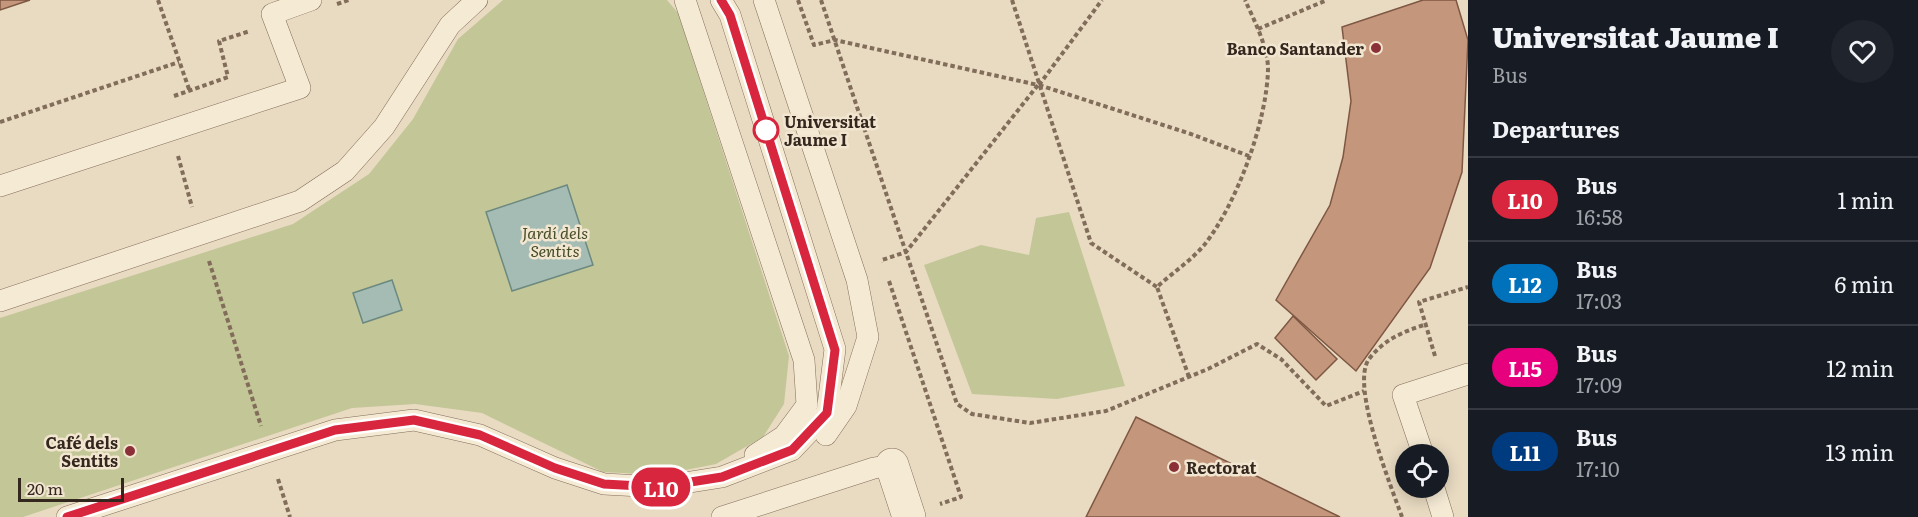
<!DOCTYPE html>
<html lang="en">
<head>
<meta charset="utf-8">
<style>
  :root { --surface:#171b24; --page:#20242c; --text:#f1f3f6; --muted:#9ea1a6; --line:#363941 }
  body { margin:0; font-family:Literata,serif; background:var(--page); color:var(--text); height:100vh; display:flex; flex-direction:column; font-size:22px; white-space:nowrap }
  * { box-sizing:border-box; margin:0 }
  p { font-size:20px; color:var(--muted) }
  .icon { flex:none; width:33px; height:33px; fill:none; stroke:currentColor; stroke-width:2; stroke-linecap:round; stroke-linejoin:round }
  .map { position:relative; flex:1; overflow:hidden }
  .details { display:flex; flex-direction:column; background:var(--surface); width:450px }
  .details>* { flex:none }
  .badge { padding:0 12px; border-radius:20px; font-size:21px; line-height:39px }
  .controls { position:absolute; left:1395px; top:444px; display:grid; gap:12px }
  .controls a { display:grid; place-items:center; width:54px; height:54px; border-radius:50%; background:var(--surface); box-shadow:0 3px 15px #0003; font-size:30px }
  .scale { position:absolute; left:18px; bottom:15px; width:106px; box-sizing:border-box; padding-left:6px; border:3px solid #33271e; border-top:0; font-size:16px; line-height:21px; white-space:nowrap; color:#33271e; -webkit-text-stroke:4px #f2e6d1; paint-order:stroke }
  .map>.badge { position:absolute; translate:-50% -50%; box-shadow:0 0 0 3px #fff }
  h2 { padding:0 24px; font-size:22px; line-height:54px }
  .round { display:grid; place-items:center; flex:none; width:63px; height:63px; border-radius:32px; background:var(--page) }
  .headline { display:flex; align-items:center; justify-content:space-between; height:102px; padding:0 24px }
  h1 { font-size:28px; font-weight:800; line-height:45px }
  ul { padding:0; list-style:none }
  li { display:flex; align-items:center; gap:18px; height:84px; padding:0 24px; border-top:2px solid var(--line) }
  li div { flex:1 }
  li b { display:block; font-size:22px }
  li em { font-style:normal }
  li .badge { min-width:66px; font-weight:700; text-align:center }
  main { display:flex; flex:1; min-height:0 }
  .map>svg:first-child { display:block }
  .green { fill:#c3c697 }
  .water { fill:#a4bcb4; stroke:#6c8980; stroke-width:1.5 }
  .building { fill:#c4967b; stroke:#7e5743; stroke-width:1.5 }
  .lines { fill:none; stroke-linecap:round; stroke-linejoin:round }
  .lane-casing { stroke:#826d5b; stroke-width:22 }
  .street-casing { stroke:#826d5b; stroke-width:34 }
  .path { stroke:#826d5b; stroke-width:4; stroke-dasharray:4.5 3; stroke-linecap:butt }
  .lane { stroke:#f5ead4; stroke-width:21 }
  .street { stroke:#f5ead4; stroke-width:33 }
  .line-casing { stroke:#fff; stroke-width:14 }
  .line { stroke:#d7263d; stroke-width:9 }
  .poi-dot { fill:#8b3036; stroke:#f2e6d1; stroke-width:2 }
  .stop-dot { fill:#fff; stroke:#d7263d; stroke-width:3 }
  .labels { text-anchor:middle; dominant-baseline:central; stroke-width:5; stroke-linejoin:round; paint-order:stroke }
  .poi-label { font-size:16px; font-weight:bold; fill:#33271e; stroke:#f2e6d1; text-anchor:end }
  .stop-label { font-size:16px; font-weight:bold; fill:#33271e; stroke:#f2e6d1; text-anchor:start }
  .park-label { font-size:16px; font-style:italic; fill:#454d26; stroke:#f2e6d1 }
</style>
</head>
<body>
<main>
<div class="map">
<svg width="1468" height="517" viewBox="0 0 1468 517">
  <rect width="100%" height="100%" fill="#e9dbc2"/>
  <g class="green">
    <path d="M503,0H667L678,13L789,356L784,404L763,437L716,464L660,475L603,472L482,413L415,404L352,408L23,517H0V318L293,224L369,174L413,119L458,39Z"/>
    <path d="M1069,212L1125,386L1057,399L972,394L924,265L981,245L1029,255L1036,218Z"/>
  </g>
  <g class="water">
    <path d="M567,185L593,265L512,291L486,212Z"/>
    <path d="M392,280L402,310L363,323L353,293Z"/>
  </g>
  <g class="building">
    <path d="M0,0H30L0,10Z"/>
    <path d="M1423,0H1456L1468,40L1462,172L1430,268L1356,371L1276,300L1330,205L1343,157L1351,101L1342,27Z"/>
    <path d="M1293,316L1337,359L1316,380L1275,338Z"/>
    <path d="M1136,417L1340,517H1086Z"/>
  </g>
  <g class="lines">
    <defs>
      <g id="lane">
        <path d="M685,0L804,360L807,405L784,436L755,455"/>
        <path d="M764,0L857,280L868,337L846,406L826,435"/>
        <path d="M0,186L300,88L272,14L311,0"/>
        <path d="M0,301L300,201L345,171L384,127L450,25L477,0"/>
        <path d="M1423,454L1403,395L1468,374"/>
        <path d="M1434,488L1443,517"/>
        <path d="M67,517L335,430L414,420L480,435L555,468L604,484L659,487L722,477L792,450L827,413L835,349L730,15L721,0"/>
        <path d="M722,517L874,468L892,465"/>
      </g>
      <path id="street" d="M892,465L909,517"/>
    </defs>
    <use href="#lane" class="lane-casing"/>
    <use href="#street" class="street-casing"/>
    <g class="path">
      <path d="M158,0L190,92"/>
      <path d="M798,0L814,45L835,40L1038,85L906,252L882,260L883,262"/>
      <path d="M821,0L957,404L972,414L1030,423L1106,411L1208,369L1257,344L1281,359L1326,406L1364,391"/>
      <path d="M1012,0L1091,243L1157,287"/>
      <path d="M337,4L349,0"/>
      <path d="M1258,29L1327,0"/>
      <path d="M1039,85L1191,134L1249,156"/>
      <path d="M1039,85L1102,0"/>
      <path d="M174,96L228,77L219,41L250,31"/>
      <path d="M0,122L179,62"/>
      <path d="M178,156L192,207"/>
      <path d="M209,261L261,426"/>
      <path d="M889,281L961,497L940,504"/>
      <path d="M1435,356L1419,302L1468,287"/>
      <path d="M1189,377L1157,287C1172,273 1192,260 1205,244C1237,203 1267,121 1268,69C1268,47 1254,20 1245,0"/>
      <path d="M278,479L290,517"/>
      <path d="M1402,517C1391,486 1350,385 1369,359C1384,339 1405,331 1427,324"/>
    </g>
    <use href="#lane" class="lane"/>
    <use href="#street" class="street"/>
  </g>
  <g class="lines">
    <defs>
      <path id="line" d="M67,517L335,430L414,420L480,435L555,468L604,484L659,487L722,477L792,450L827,413L835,350L730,15L721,0"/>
    </defs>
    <use href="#line" class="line-casing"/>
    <use href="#line" class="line"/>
  </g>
  <g class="poi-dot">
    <circle cx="1376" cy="48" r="6"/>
    <circle cx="130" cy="451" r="6"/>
    <circle cx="1174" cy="467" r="6"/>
  </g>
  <circle class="stop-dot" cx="766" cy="130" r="12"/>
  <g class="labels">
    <g class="poi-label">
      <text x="1364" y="48">Banco Santander</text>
      <text x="118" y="442">Café dels<tspan x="118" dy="18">Sentits</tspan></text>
      <text x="1186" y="467" text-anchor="start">Rectorat</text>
    </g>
    <g class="stop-label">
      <text x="784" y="121">Universitat<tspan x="784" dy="18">Jaume I</tspan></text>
    </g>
    <g class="park-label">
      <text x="555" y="232">Jardí dels<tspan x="555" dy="18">Sentits</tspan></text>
    </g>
  </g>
</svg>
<div class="controls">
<a><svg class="icon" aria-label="locate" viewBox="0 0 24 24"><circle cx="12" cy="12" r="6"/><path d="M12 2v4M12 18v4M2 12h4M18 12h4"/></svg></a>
</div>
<div class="scale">20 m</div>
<b class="badge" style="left:661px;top:487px;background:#d7263d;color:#fff">L10</b>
</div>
<section class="details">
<div class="headline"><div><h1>Universitat Jaume I</h1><p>Bus</p></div><a class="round"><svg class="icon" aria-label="heart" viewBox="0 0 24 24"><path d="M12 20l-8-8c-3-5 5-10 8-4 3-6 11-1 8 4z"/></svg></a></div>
<h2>Departures</h2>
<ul>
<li><span class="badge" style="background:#d7263d;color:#fff">L10</span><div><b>Bus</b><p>16:58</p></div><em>1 min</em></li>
<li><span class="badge" style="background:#0072bc;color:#fff">L12</span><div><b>Bus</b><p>17:03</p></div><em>6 min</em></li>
<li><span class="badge" style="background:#e6007e;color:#fff">L15</span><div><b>Bus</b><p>17:09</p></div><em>12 min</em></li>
<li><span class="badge" style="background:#003b80;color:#fff">L11</span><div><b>Bus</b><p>17:10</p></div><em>13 min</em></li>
</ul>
</section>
</main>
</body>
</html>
